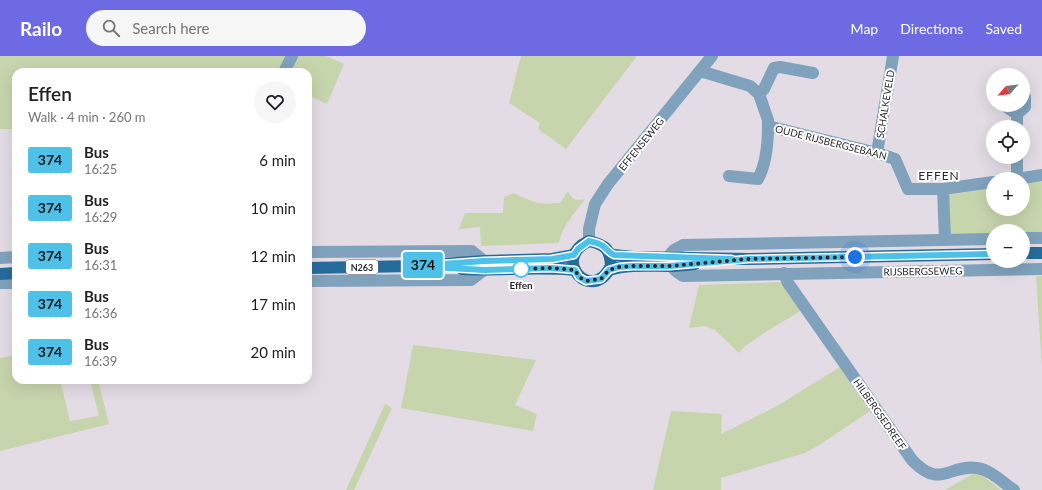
<!DOCTYPE html>
<html lang="en">
<head>
<meta charset="utf-8">
<style>
  :root { --surface:#fff; --page:#f6f6f6; --text:#202124; --muted:#757577; --accent:#6d6ae4 }
  body { margin:0; font-family:Lato,sans-serif; background:var(--page); color:var(--text); height:100vh; display:flex; flex-direction:column; font-size:15px; white-space:nowrap }
  * { box-sizing:border-box; margin:0 }
  p { font-size:13px; color:var(--muted) }
  .icon { flex:none; width:22px; height:22px; fill:none; stroke:currentColor; stroke-width:2; stroke-linecap:round; stroke-linejoin:round }
  .map { position:relative; flex:1; overflow:hidden }
  .details { position:absolute; left:12px; top:12px; width:300px; height:316px; display:flex; flex-direction:column; background:var(--surface); border-radius:12px; box-shadow:0 4px 16px #0002 }
  .details>* { flex:none }
  .badge { padding:0 8px; border-radius:3px; font-size:14px; line-height:26px }
  .needle { width:26px; rotate:242deg }
  .controls { position:absolute; left:986px; top:12px; display:grid; gap:8px }
  .controls a { display:grid; place-items:center; width:44px; height:44px; border-radius:50%; background:var(--surface); box-shadow:0 4px 16px #0002; font-size:20px }
  .you { position:absolute; width:20px; height:20px; margin:-10px; border:3px solid #fff; border-radius:50%; background:#1a73e8; box-shadow:0 0 0 6px #1a73e833 }
  .map>.badge { position:absolute; translate:-50% -50%; box-shadow:0 0 0 2px #fff }
  .round { display:grid; place-items:center; flex:none; width:42px; height:42px; border-radius:21px; background:var(--page) }
  .summary { display:flex; align-items:center; justify-content:space-between; height:68px; padding:0 16px }
  h1 { font-size:19px; font-weight:600; line-height:30px }
  ul { padding:0; list-style:none }
  li { display:flex; align-items:center; gap:12px; height:48px; padding:0 16px }
  li div { flex:1 }
  li b { display:block; font-size:15px }
  li em { font-style:normal }
  li .badge { min-width:44px; font-weight:700; text-align:center }
  header { display:flex; align-items:center; gap:24px; box-sizing:border-box; height:56px; padding:0 20px; background:var(--accent); color:#fff }
  header strong { font-size:19px }
  nav { display:flex; gap:22px; margin-inline-start:auto; font-size:14px }
  .search { width:280px; height:36px; background:var(--page); display:flex; align-items:center; gap:10px; box-sizing:border-box; padding:0 14px; border-radius:22px; color:var(--muted); font-size:15px }
  .map>svg:first-child { display:block }
  .green { fill:#c7d5ac }
  .lines { fill:none; stroke-linecap:round; stroke-linejoin:round }
  .minor { stroke:#80a2bd; stroke-width:12 }
  .major { stroke:#256c9d; stroke-width:12 }
  .line-casing { stroke:#fff; stroke-width:9 }
  .line { stroke:#4ec1e8; stroke-width:6 }
  .walk { stroke:#2a282b; stroke-width:4; stroke-dasharray:0 7.2 }
  .stop-dot { fill:#fff; stroke:#4ec1e8; stroke-width:2 }
  .labels { text-anchor:middle; dominant-baseline:central; stroke-width:4; stroke-linejoin:round; paint-order:stroke }
  .shield { fill:#fff; stroke:#6a686b; stroke-width:1 }
  .shield-label { font-size:9px; font-weight:bold; fill:#2a282b }
  .street-label { font-size:10px; fill:#2a282b; stroke:#fff }
  .stop-label { font-size:10px; font-weight:bold; fill:#2a282b; stroke:#fff }
  .quarter-label { font-size:12px; letter-spacing:1px; fill:#2a282b; stroke:#fff }
</style>
</head>
<body>
<header>
<strong>Railo</strong>
<div class="search"><svg class="icon" aria-label="search" viewBox="0 0 24 24"><circle cx="10" cy="10" r="6"/><path d="M15 15l6 6"/></svg>Search here</div>
<nav><a>Map</a><a>Directions</a><a>Saved</a></nav>
</header>
<div class="map">
<svg width="1042" height="434" viewBox="0 0 1042 434">
  <rect width="100%" height="100%" fill="#e3dce5"/>
  <g class="green">
    <path d="M0,0H288L280,16H16V73H0Z"/>
    <path d="M298,0H326L344,8L327,48L308,39V16H289Z"/>
    <path d="M521,0H637L566,93L538,73L540,67L509,47Z"/>
    <path d="M1042,125V179H1023V175H993V180H949L946,139L993,132V153H1023V128Z"/>
    <path d="M568,135C572,144 576,145 585,143C575,157 562,170 559,187L481,190L480,171L459,173L465,157H503L504,141L514,137C520,140 526,143 532,145C540,149 551,147 560,147Z"/>
    <path d="M1036,220H1042V311Z"/>
    <path d="M782,226L802,254C790,262 744,287 739,297L715,274L705,270L689,272L699,229Z"/>
    <path d="M413,289L536,304L515,349L537,358L533,375L401,352Z"/>
    <path d="M16,299V324H60L70,365L99,360L90,324H98L109,368L0,395V302Z"/>
    <path d="M840,311L870,355L821,388L805,397L721,422V434H653L671,355L722,358L721,378L777,350Z"/>
    <path d="M385,348L392,352L354,434H346Z"/>
    <path d="M974,417C985,419 992,427 1001,434H945Z"/>
  </g>
  <g class="lines">
    <g class="minor">
      <path d="M700,15L750,30L759,38L768,64V70L877,97L895,103L908,133H943L993,126"/>
      <path d="M284,16L292,0"/>
      <path d="M759,38L764,33L774,12L780,11L813,17"/>
      <path d="M1007,49L1008,52L1017,58"/>
      <path d="M1017,71V58L1025,51V41L1023,36"/>
      <path d="M877,97L893,0"/>
      <path d="M1017,101V123"/>
      <path d="M729,120L758,123C766,108 768,87 768,70"/>
      <path d="M1017,123L1042,119"/>
      <path d="M943,133L945,183"/>
      <path d="M1023,182H1042"/>
      <path d="M993,183L683,189C681,191 677,192 674,194C662,204 674,215 683,220L1042,213"/>
      <path d="M589,185V173L595,148L608,128L712,0"/>
      <path d="M308,196L472,195L484,205V214L471,224L308,225"/>
      <path d="M0,202L16,201"/>
      <path d="M784,217L788,227L912,404C941,434 948,408 977,412C991,414 1002,426 1014,434"/>
      <path d="M0,227H16"/>
    </g>
    <g class="major">
      <path d="M589,185C606,189 610,193 611,210C592,249 550,203 589,185Z"/>
      <path d="M609,197L614,199L633,201L748,203L993,198"/>
      <path d="M1023,197H1042"/>
      <path d="M308,212L415,210L484,205L552,203L574,199"/>
      <path d="M462,213C500,215 537,210 575,214"/>
      <path d="M609,214C629,208 649,210 669,210C678,210 686,209 695,208"/>
      <path d="M0,218L16,217"/>
    </g>
  </g>
  <g class="lines">
    <defs>
      <path id="line" d="M732,203L614,199C609,197 607,193 603,190C599,187 594,186 589,185L578,193L574,199L552,203L484,205L415,210L484,214L551,212L575,214L579,221L586,225L601,223L609,214L619,211L633,210H670L748,203L993,198"/>
    </defs>
    <use href="#line" class="line-casing"/>
    <use href="#line" class="line"/>
    <path class="walk" d="M521,213L551,212L575,214L579,221L586,225L601,223L609,214L619,211L633,210H670L748,203L855,201"/>
  </g>
  <circle class="stop-dot" cx="521" cy="213" r="8"/>
  <g class="labels">
    <rect class="shield" x="346" y="204" width="32" height="14" rx="3"/>
    <g class="shield-label">
      <text x="362" y="211">N263</text>
    </g>
    <g class="street-label">
      <text transform="translate(885 48) rotate(-81)">SCHALKEVELD</text>
      <text transform="translate(831 86) rotate(14)">OUDE RIJSBERGSEBAAN</text>
      <text transform="translate(641 88) rotate(-51)">EFFENSEWEG</text>
      <text transform="translate(923 215) rotate(-1)">RIJSBERGSEWEG</text>
      <text transform="translate(880 358) rotate(55)">HILBERGSEDREEF</text>
    </g>
    <g class="stop-label">
      <text x="521" y="229">Effen</text>
    </g>
    <g class="quarter-label">
      <text x="939" y="119">EFFEN</text>
    </g>
  </g>
</svg>
<div class="controls">
<a><svg class="needle" viewBox="-14 -14 28 28"><path d="M0-13l5 13h-10z" fill="#e53935"/><path d="M0 13l5-13h-10z" fill="#757577"/></svg></a>
<a><svg class="icon" aria-label="locate" viewBox="0 0 24 24"><circle cx="12" cy="12" r="6"/><path d="M12 2v4M12 18v4M2 12h4M18 12h4"/></svg></a>
<a>+</a>
<a>−</a>
</div>
<div class="you" style="left:855px;top:201px"></div>
<b class="badge" style="left:423px;top:209px;background:#4ec1e8;color:#111">374</b>
<section class="details">
<div class="summary"><div><h1>Effen</h1><p>Walk · 4 min · 260 m</p></div><a class="round"><svg class="icon" aria-label="heart" viewBox="0 0 24 24"><path d="M12 20l-8-8c-3-5 5-10 8-4 3-6 11-1 8 4z"/></svg></a></div>
<ul>
<li><span class="badge" style="background:#4ec1e8;color:#111">374</span><div><b>Bus</b><p>16:25</p></div><em>6 min</em></li>
<li><span class="badge" style="background:#4ec1e8;color:#111">374</span><div><b>Bus</b><p>16:29</p></div><em>10 min</em></li>
<li><span class="badge" style="background:#4ec1e8;color:#111">374</span><div><b>Bus</b><p>16:31</p></div><em>12 min</em></li>
<li><span class="badge" style="background:#4ec1e8;color:#111">374</span><div><b>Bus</b><p>16:36</p></div><em>17 min</em></li>
<li><span class="badge" style="background:#4ec1e8;color:#111">374</span><div><b>Bus</b><p>16:39</p></div><em>20 min</em></li>
</ul>
</section>
</div>
</body>
</html>
